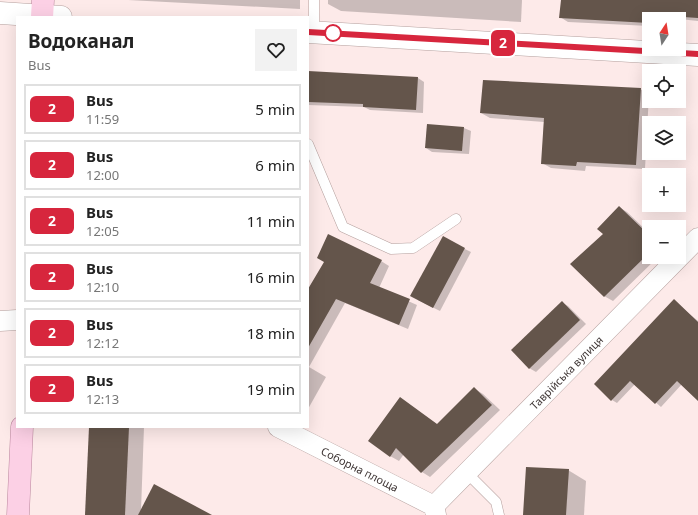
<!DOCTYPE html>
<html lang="en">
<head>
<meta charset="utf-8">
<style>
  :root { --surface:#fff; --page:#f2f2f2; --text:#222; --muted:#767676; --line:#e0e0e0 }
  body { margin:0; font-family:"Noto Sans",sans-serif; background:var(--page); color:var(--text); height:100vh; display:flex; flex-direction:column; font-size:15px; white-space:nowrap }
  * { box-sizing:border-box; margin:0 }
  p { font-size:13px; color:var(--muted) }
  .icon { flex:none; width:22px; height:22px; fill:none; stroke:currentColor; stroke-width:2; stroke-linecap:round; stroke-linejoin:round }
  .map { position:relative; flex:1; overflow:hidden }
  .details { position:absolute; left:16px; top:16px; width:293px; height:412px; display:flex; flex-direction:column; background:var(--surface); border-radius:0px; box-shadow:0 4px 16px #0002 }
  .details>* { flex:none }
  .badge { padding:0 8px; border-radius:6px; font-size:14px; line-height:26px }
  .needle { width:26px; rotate:12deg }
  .fabs { position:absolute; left:642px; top:12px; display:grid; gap:8px }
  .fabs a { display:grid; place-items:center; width:44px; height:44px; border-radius:0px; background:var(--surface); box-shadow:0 4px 16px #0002; font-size:20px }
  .map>.badge { position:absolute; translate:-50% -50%; box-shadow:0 0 0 2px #fff }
  .round { display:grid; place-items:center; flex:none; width:42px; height:42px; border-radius:0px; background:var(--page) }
  .head { display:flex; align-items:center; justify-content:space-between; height:68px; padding:0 12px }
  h1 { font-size:19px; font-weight:700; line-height:30px }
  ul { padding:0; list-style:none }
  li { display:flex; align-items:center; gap:12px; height:50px; margin:0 8px 6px; padding:0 4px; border:2px solid var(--line); border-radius:0px }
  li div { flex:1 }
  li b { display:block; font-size:15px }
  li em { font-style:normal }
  li .badge { min-width:44px; font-weight:700; text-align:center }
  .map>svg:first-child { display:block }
  .shadow { fill:#0003 }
  .building { fill:#64554b }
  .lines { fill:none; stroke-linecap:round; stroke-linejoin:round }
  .lane-casing { stroke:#b5a09e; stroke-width:11 }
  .street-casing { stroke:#b5a09e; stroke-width:21 }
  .secondary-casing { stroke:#b5a09e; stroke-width:23 }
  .primary-casing { stroke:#b9869c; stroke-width:23 }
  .lane { stroke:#fff; stroke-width:10 }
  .street { stroke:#fff; stroke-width:20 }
  .secondary { stroke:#fff; stroke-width:22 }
  .primary { stroke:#fcd0e5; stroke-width:22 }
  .line-casing { stroke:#fff; stroke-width:9 }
  .line { stroke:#d7263d; stroke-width:6 }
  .stop-dot { fill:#fff; stroke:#d7263d; stroke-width:2 }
  .labels { text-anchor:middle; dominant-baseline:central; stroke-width:4; stroke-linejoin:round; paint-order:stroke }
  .street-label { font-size:11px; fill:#3f3635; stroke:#fdfdfd }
</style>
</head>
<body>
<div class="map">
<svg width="698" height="515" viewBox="0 0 698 515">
  <rect width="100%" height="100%" fill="#fdeae9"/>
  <g class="shadow">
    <path d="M128,0H300V9Z"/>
    <path d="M328,0H522L521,22L341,11L328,4Z"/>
    <path d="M562,0H698V21L679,19H649V26L568,22L560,17Z"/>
    <path d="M308,72L418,78L424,82L423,113L370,110L364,107L308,105Z"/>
    <path d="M640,89L649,94L645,169L586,166L585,171L551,168L542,163L544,122L490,118L481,113Z"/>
    <path d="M427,125L464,128L471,131L469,154L432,152L426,148Z"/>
    <path d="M619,207L627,212L649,233V257H658L613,301L604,296L605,234Z"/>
    <path d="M442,238L471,252L440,311L418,300Z"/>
    <path d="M381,261L389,266L379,288L417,305L408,329L345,303L309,367L326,377L308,409V291Z"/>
    <path d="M674,301L698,321V399L682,384L661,407L635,384L617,403L612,400Z"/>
    <path d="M562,303L568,306L586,324L536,372L529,368Z"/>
    <path d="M475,389L483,394L500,410L430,477L422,472L404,454L399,461L390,456L401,399L438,425Z"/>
    <path d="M90,427H144L141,511L210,515H86Z"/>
    <path d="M568,470L586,481L584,515H524Z"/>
  </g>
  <g class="building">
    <path d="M561,0H698V18L669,16V19H649V23L559,18Z"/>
    <path d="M308,71L418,77L416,110L363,107V104L308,102Z"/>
    <path d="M483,80L641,88L636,165L577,162L576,166L541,164L544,118L480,113Z"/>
    <path d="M427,124L464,127L462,151L425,148Z"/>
    <path d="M619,206L649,235V253L604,297L570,264L603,234L597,229Z"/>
    <path d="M328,234L382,260L370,283L410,299L399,325L336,299L308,348V289L324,262L317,258Z"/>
    <path d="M443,236L465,248L433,308L410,296Z"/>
    <path d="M674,299L698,322V401L677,381L655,404L630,381L611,401L594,384Z"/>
    <path d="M562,301L580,320L529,369L511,350Z"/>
    <path d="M474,387L492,405L421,473L396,448L390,457L368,441L400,397L437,424Z"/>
    <path d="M89,427H129L125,515H85Z"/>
    <path d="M526,467L569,469L566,515H523Z"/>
    <path d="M154,484L212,515H138Z"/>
  </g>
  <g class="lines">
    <defs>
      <g id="lane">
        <path d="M314,32V0"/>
        <path d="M308,144L343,227L391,249L413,248L456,219"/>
        <path d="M467,473L496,502L499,515"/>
      </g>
      <g id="street">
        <path d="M0,321L17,320"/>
        <path id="s1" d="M278,427L434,506L436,515"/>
        <path id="s2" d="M434,506L698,238"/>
      </g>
      <g id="secondary">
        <path d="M0,13L61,17"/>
        <path d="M308,32L698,55"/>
      </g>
      <g id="primary">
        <path d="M42,17L43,0"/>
        <path d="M18,515L22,427"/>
      </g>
    </defs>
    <use href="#lane" class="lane-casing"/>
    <use href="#street" class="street-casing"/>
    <use href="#secondary" class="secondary-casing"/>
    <use href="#primary" class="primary-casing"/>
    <use href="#lane" class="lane"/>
    <use href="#street" class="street"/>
    <use href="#secondary" class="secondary"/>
    <use href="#primary" class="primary"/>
  </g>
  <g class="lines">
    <defs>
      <path id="line" d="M308,32L698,54"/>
    </defs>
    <use href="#line" class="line-casing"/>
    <use href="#line" class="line"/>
  </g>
  <circle class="stop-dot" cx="333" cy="33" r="8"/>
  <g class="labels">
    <g class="street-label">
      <text stroke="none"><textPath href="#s2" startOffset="188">Таврійська вулиця</textPath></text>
      <text stroke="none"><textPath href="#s1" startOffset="92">Соборна площа</textPath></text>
    </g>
  </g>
</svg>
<div class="fabs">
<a><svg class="needle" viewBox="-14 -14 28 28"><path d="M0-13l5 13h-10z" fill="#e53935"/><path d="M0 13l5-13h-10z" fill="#767676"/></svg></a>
<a><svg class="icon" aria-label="locate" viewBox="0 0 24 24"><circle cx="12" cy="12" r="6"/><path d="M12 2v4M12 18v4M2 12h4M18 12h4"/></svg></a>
<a><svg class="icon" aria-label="layers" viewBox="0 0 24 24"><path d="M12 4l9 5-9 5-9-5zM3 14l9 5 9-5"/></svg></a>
<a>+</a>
<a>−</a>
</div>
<b class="badge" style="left:503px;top:43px;background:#d7263d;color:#fff">2</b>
<section class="details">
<div class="head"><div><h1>Водоканал</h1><p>Bus</p></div><a class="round"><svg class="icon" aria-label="heart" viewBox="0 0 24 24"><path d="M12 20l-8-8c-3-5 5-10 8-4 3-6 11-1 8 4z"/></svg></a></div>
<ul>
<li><span class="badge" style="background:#d7263d;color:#fff">2</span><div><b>Bus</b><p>11:59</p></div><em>5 min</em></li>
<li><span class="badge" style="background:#d7263d;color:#fff">2</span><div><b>Bus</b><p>12:00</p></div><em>6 min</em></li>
<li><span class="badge" style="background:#d7263d;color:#fff">2</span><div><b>Bus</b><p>12:05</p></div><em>11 min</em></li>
<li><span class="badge" style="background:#d7263d;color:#fff">2</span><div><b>Bus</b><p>12:10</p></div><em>16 min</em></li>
<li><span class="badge" style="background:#d7263d;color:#fff">2</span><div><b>Bus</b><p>12:12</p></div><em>18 min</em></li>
<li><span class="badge" style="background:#d7263d;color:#fff">2</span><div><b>Bus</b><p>12:13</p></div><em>19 min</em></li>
</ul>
</section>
</div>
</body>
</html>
